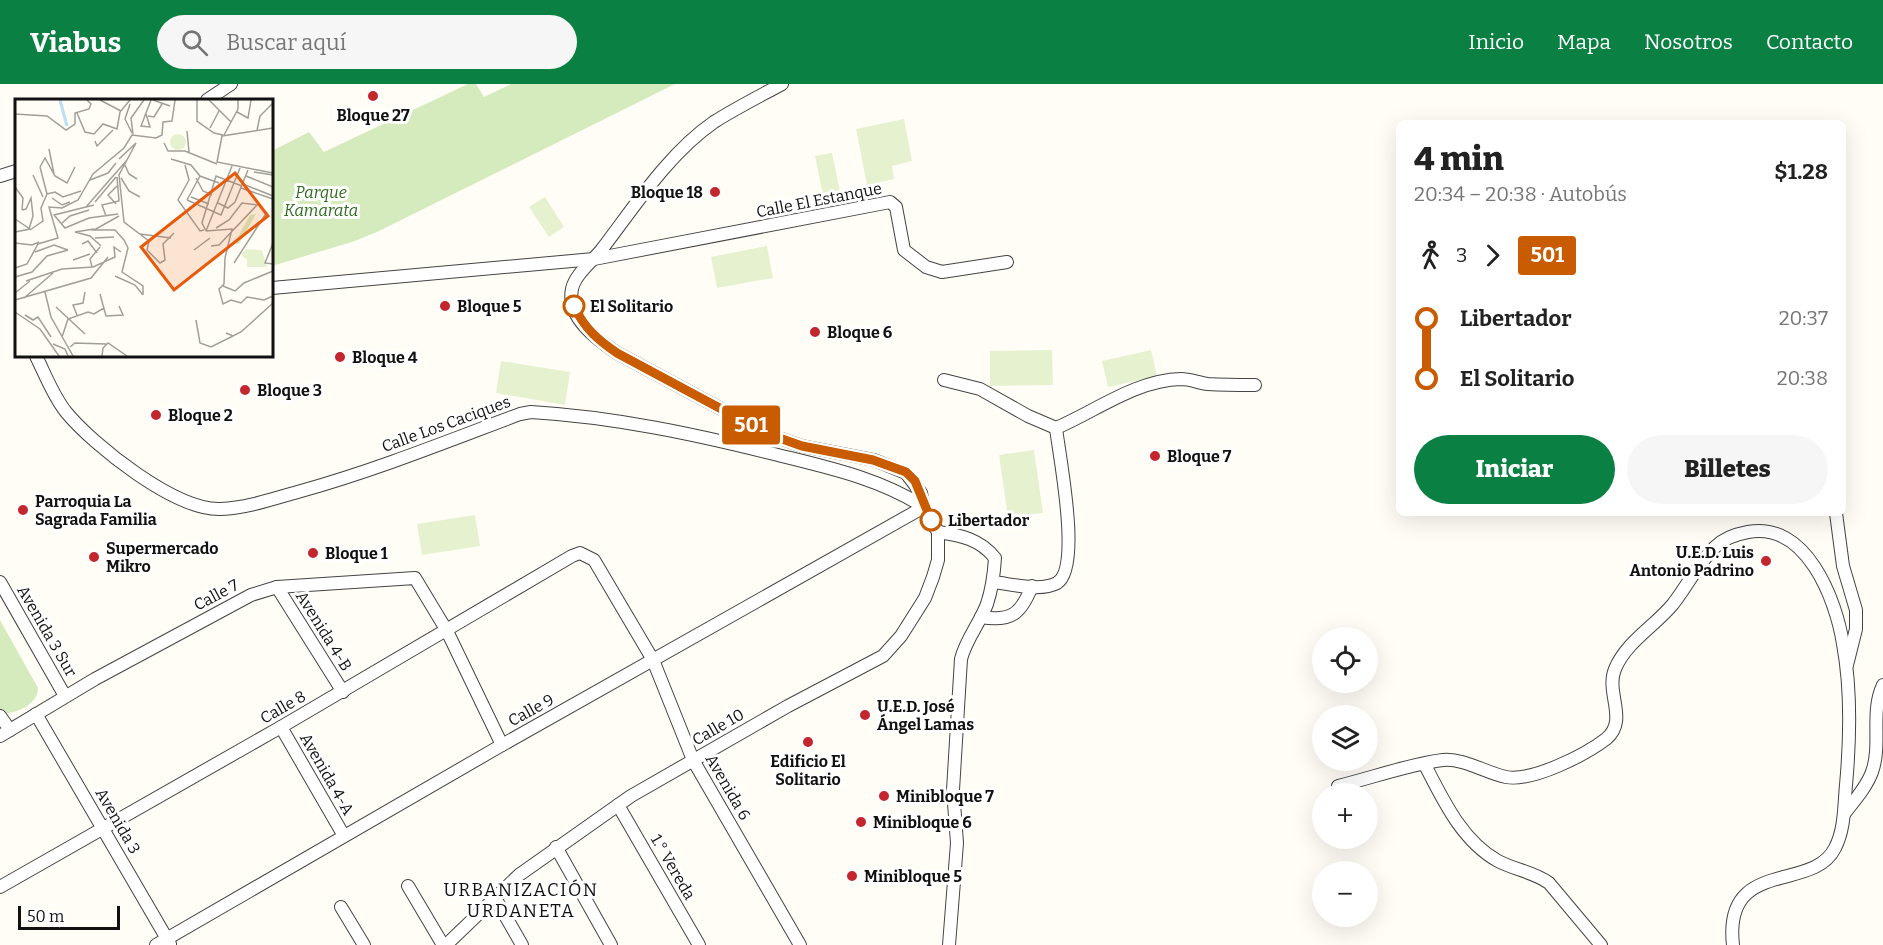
<!DOCTYPE html>
<html lang="es">
<head>
<meta charset="utf-8">
<style>
  :root { --surface:#fff; --page:#f6f6f6; --text:#222; --muted:#767676; --accent:#0b8043 }
  body { margin:0; font-family:Bitter,serif; background:var(--page); color:var(--text); height:100vh; display:flex; flex-direction:column; font-size:22px; white-space:nowrap }
  * { box-sizing:border-box; margin:0 }
  p { font-size:20px; color:var(--muted) }
  .icon { flex:none; width:33px; height:33px; fill:none; stroke:currentColor; stroke-width:2; stroke-linecap:round; stroke-linejoin:round }
  .map { position:relative; flex:1; overflow:hidden }
  .panel { position:absolute; left:1396px; top:36px; width:450px; height:396px; display:flex; flex-direction:column; background:var(--surface); border-radius:9px; box-shadow:0 6px 24px #0002 }
  .panel>* { flex:none }
  .badge { padding:0 12px; border-radius:4px; font-size:21px; line-height:39px }
  .tools { position:absolute; left:1312px; top:543px; display:grid; gap:12px }
  .tools a { display:grid; place-items:center; width:66px; height:66px; border-radius:50%; background:var(--surface); box-shadow:0 6px 24px #0002; font-size:30px }
  .scale { position:absolute; left:18px; bottom:15px; width:102px; box-sizing:border-box; padding-left:6px; border:3px solid #111; border-top:0; font-size:16px; line-height:21px; white-space:nowrap; color:#111; -webkit-text-stroke:4px #fff; paint-order:stroke }
  .map>.badge { position:absolute; translate:-50% -50%; box-shadow:0 0 0 3px #fff }
  .legs { display:flex; align-items:center; gap:9px; height:66px; padding:0 18px; font-size:20px }
  .legs p { margin-inline-start:auto }
  .overview { display:flex; align-items:center; justify-content:space-between; height:102px; padding:0 18px }
  h1 { font-size:33px; font-weight:800; line-height:45px }
  .action { display:flex; gap:12px; margin-top:auto; padding:12px 18px }
  .action a { flex:1; height:69px; border-radius:36px; background:var(--accent); color:#fff; font-size:24px; font-weight:800; line-height:69px; text-align:center }
  .action a+a { background:var(--page); color:var(--text) }
  ul { padding:0 18px; list-style:none }
  li { display:flex; align-items:center; gap:21px; height:60px; font-size:22px }
  li i { display:grid; place-items:center; width:9px; height:100%; margin:0 8px; background:currentColor }
  li i::after { content:''; width:15px; height:15px; margin:-8px; border:4px solid; border-radius:50%; background:var(--surface) }
  li p { margin-inline-start:auto }
  li:first-child i { background:linear-gradient(#0000 50%,currentColor 0) }
  li:last-child i { background:linear-gradient(currentColor 50%,#0000 0) }
  header { display:flex; align-items:center; gap:36px; box-sizing:border-box; height:84px; padding:0 30px; background:var(--accent); color:#fff }
  header strong { font-size:28px }
  nav { display:flex; gap:33px; margin-inline-start:auto; font-size:21px }
  .search { width:420px; height:54px; background:var(--page); display:flex; align-items:center; gap:15px; box-sizing:border-box; padding:0 21px; border-radius:33px; color:var(--muted); font-size:22px }
  .map>svg:first-child { display:block }
  .green { fill:#d5ebbd }
  .pitch { fill:#e6f2cf }
  .lines { fill:none; stroke-linecap:round; stroke-linejoin:round }
  .street-casing { stroke:#444; stroke-width:14 }
  .street { stroke:#fff; stroke-width:12 }
  .line-1-casing { stroke:#fff; stroke-width:14 }
  .line-1 { stroke:#c95b00; stroke-width:9 }
  .poi-dot { fill:#c4262e; stroke:#fff; stroke-width:2 }
  .stop-1-dot { fill:#fff; stroke:#c95b00; stroke-width:3 }
  .labels { text-anchor:middle; dominant-baseline:central; stroke-width:6; stroke-linejoin:round; paint-order:stroke }
  .poi-label { font-size:16px; font-weight:bold; fill:#111; stroke:#fff; text-anchor:start }
  .park-label { font-size:16px; font-style:italic; fill:#2f6b1f; stroke:#fff }
  .street-label { font-size:16px; fill:#111; stroke:#fff }
  .stop-label { font-size:16px; font-weight:bold; fill:#111; stroke:#fff; text-anchor:start }
  .neighbourhood-label { font-size:18px; letter-spacing:1.5px; fill:#111; stroke:#fff }
  .inset-river { fill:none; stroke:#b9e0f7; stroke-width:3 }
  .inset-road { fill:none; stroke:#a09f9a; stroke-width:1.5 }
  .view { fill:#e8590c; fill-opacity:0.15; stroke:#e8590c; stroke-width:3 }
  .inset-edge { fill:none; stroke:#111; stroke-width:3 }
</style>
</head>
<body>
<header>
<strong>Viabus</strong>
<div class="search"><svg class="icon" aria-label="search" viewBox="0 0 24 24"><circle cx="10" cy="10" r="6"/><path d="M15 15l6 6"/></svg>Buscar aquí</div>
<nav><a>Inicio</a><a>Mapa</a><a>Nosotros</a><a>Contacto</a></nav>
</header>
<div class="map">
<svg width="1883" height="861" viewBox="0 0 1883 861">
  <rect width="100%" height="100%" fill="#fffdf5"/>
  <g class="green">
    <path d="M468,0H476L484,13L511,0H675L379,147L355,157L272,182V67L309,48L324,68Z"/>
    <path d="M0,536L38,604C38,621 15,630 0,630Z"/>
  </g>
  <g class="pitch">
    <path d="M904,35L912,77L892,82L894,95L867,101L856,45Z"/>
    <path d="M832,69L842,117L825,121L815,72Z"/>
    <path d="M545,113L564,143L549,153L529,123Z"/>
    <path d="M767,162L773,194L717,204L711,173Z"/>
    <path d="M1052,266L1053,301L990,302V267Z"/>
    <path d="M1151,266L1157,292L1108,303L1102,277Z"/>
    <path d="M501,277L570,288L565,321L496,309Z"/>
    <path d="M1034,366L1043,429L1008,433L999,371Z"/>
    <path d="M475,431L480,462L422,471L417,440Z"/>
  </g>
  <g class="lines">
    <defs>
      <g id="street">
        <path d="M207,16L231,0"/>
        <path d="M0,92L16,87"/>
        <path d="M272,204L594,175L890,118L896,123L904,166L926,183L942,188L1007,178"/>
        <path d="M36,272C45,290 53,312 66,328C94,362 176,427 221,425C247,424 276,414 301,407C376,386 448,357 520,330L531,328C614,333 694,350 774,370C826,383 879,394 924,423"/>
        <path d="M944,296L980,305L1028,332L1056,344"/>
        <path d="M1056,344C1096,327 1136,296 1181,295C1190,295 1199,299 1208,300C1224,301 1240,301 1255,301"/>
        <path d="M1836,429L1843,482L1856,526V545L1847,581"/>
        <path d="M938,448C960,451 980,455 995,474C994,490 992,505 987,520C980,539 966,555 961,575L953,706L957,759L949,861"/>
        <path d="M0,498L65,612"/>
        <path d="M993,498C1012,500 1040,508 1057,499C1082,484 1059,371 1056,344"/>
        <path d="M277,503L343,608"/>
        <path d="M981,533C1011,538 1021,530 1032,502"/>
        <path d="M36,630L170,860"/>
        <path d="M0,632L10,646"/>
        <path d="M281,643L344,752"/>
        <path d="M0,652L95,595L251,511L277,503L415,494L447,547L502,661"/>
        <path d="M1425,681C1443,716 1462,757 1498,777C1515,786 1534,788 1549,799L1601,861"/>
        <path d="M1338,702C1371,694 1410,680 1443,676C1464,674 1486,689 1506,693C1532,698 1585,671 1606,655C1629,636 1605,609 1615,585C1626,558 1655,542 1673,520C1687,502 1698,480 1715,463C1723,455 1737,450 1748,448C1806,437 1836,515 1843,560C1851,603 1850,657 1846,701C1844,721 1845,745 1835,764C1813,809 1723,773 1733,861"/>
        <path d="M618,721L699,861"/>
        <path d="M1844,730C1854,717 1866,704 1872,688C1882,660 1870,628 1883,601"/>
        <path d="M556,763L611,861"/>
        <path d="M408,802L443,861"/>
        <path d="M0,803L281,643L572,472L580,469L594,476L653,576L693,676L800,861"/>
        <path d="M494,812L522,861"/>
        <path d="M341,823L364,861"/>
        <path d="M156,861L502,661L924,423"/>
        <path d="M446,861L519,791L631,712L788,622L883,572L901,552L925,514L933,493L938,476V448L924,423L921,409L906,389L874,376L802,362L768,350L617,269C598,256 566,234 572,205C575,190 593,177 602,165C635,122 668,70 714,38C736,24 760,12 782,0"/>
      </g>
    </defs>
    <use href="#street" class="street-casing"/>
    <use href="#street" class="street"/>
  </g>
  <g class="lines">
    <defs>
      <path id="line-1" d="M574,222C584,244 598,256 617,269L768,350L802,362L873,376L906,388L915,397L931,436"/>
    </defs>
    <use href="#line-1" class="line-1-casing"/>
    <use href="#line-1" class="line-1"/>
  </g>
  <g class="poi-dot">
    <circle cx="373" cy="12" r="6"/>
    <circle cx="715" cy="108" r="6"/>
    <circle cx="445" cy="222" r="6"/>
    <circle cx="815" cy="248" r="6"/>
    <circle cx="340" cy="273" r="6"/>
    <circle cx="245" cy="306" r="6"/>
    <circle cx="156" cy="331" r="6"/>
    <circle cx="1155" cy="372" r="6"/>
    <circle cx="23" cy="426" r="6"/>
    <circle cx="313" cy="469" r="6"/>
    <circle cx="94" cy="473" r="6"/>
    <circle cx="1766" cy="477" r="6"/>
    <circle cx="865" cy="631" r="6"/>
    <circle cx="808" cy="658" r="6"/>
    <circle cx="884" cy="712" r="6"/>
    <circle cx="861" cy="738" r="6"/>
    <circle cx="852" cy="792" r="6"/>
  </g>
  <g class="stop-1-dot">
    <circle cx="574" cy="222" r="10"/>
    <circle cx="931" cy="436" r="10"/>
  </g>
  <g class="labels">
    <g class="poi-label">
      <text x="373" y="31" text-anchor="middle">Bloque 27</text>
      <text x="703" y="108" text-anchor="end">Bloque 18</text>
      <text x="457" y="222">Bloque 5</text>
      <text x="827" y="248">Bloque 6</text>
      <text x="352" y="273">Bloque 4</text>
      <text x="257" y="306">Bloque 3</text>
      <text x="168" y="331">Bloque 2</text>
      <text x="1167" y="372">Bloque 7</text>
      <text x="35" y="417">Parroquia La<tspan x="35" dy="18">Sagrada Familia</tspan></text>
      <text x="106" y="464">Supermercado<tspan x="106" dy="18">Mikro</tspan></text>
      <text x="1754" y="468" text-anchor="end">U.E.D. Luis<tspan x="1754" dy="18">Antonio Padrino</tspan></text>
      <text x="325" y="469">Bloque 1</text>
      <text x="877" y="622">U.E.D. José<tspan x="877" dy="18">Ángel Lamas</tspan></text>
      <text x="808" y="677" text-anchor="middle">Edificio El<tspan x="808" dy="18">Solitario</tspan></text>
      <text x="896" y="712">Minibloque 7</text>
      <text x="873" y="738">Minibloque 6</text>
      <text x="864" y="792">Minibloque 5</text>
    </g>
    <g class="park-label">
      <text x="321" y="108">Parque<tspan x="321" dy="18">Kamarata</tspan></text>
    </g>
    <g class="street-label">
      <text transform="translate(819 116) rotate(-11)">Calle El Estanque</text>
      <text transform="translate(446 340) rotate(-20)">Calle Los Caciques</text>
      <text transform="translate(216 511) rotate(-28)">Calle 7</text>
      <text transform="translate(47 547) rotate(60)">Avenida 3 Sur</text>
      <text transform="translate(324 547) rotate(58)">Avenida 4-B</text>
      <text transform="translate(283 623) rotate(-30)">Calle 8</text>
      <text transform="translate(531 626) rotate(-29)">Calle 9</text>
      <text transform="translate(718 643) rotate(-30)">Calle 10</text>
      <text transform="translate(327 690) rotate(60)">Avenida 4-A</text>
      <text transform="translate(728 703) rotate(60)">Avenida 6</text>
      <text transform="translate(118 737) rotate(60)">Avenida 3</text>
      <text transform="translate(673 783) rotate(60)">1.° Vereda</text>
    </g>
    <g class="stop-label">
      <text x="590" y="222">El Solitario</text>
      <text x="948" y="436">Libertador</text>
    </g>
    <g class="neighbourhood-label">
      <text x="521" y="806">URBANIZACIÓN<tspan x="521" dy="21">URDANETA</tspan></text>
    </g>
  </g>
  <g transform="translate(15 15)">
    <rect width="258" height="258" fill="#fffdf5"/>
    <path d="M241,115L224,145H219L235,116Z" fill="#d5ebbd"/>
    <path d="M155 43a8 8 0 1 1 16 0a8 8 0 1 1-16 0ZM231,150L247,151L252,168H232V161L226,156Z" fill="#e6f2cf"/>
    <path class="inset-river" d="M45,1L52,27"/>
    <path class="inset-road" d="M85,1L106,12M138,1L155,7M182,1V22L199,34L208,36M194,1L216,23M115,5L110,20L117,34M222,13L233,19L236,1M62,14L70,33L79,35L88,25L102,30L105,13L115,1M0,15L32,17L51,31L60,25V14L74,10L76,5L72,1M131,15L135,28L126,27L136,1M133,17L139,18L147,5M195,29L204,12M258,29L207,37L202,63L258,74M242,31L245,17L258,4M172,32L174,53M118,35L116,19L129,1M209,36L223,10V1M80,42L82,47L98,31M149,44L153,52H170L202,65M34,50L39,75M104,60L121,44L104,76L109,123L134,142L132,151L145,164L150,161L148,145L159,134M156,60L176,66L185,77L204,84M109,64L114,75L122,80M170,66L174,81L163,101L185,132L189,131M25,68L30,59L40,77L52,84L60,68M25,68L32,95M239,73L258,76M18,76L28,98M231,77L258,88M106,79L114,92L125,98M181,79L188,92L197,96M75,81L93,74L101,64M228,85L258,97M0,88L8,99L7,111M226,89L258,100M32,95L40,93L48,98L66,92M176,98L194,105M37,99L47,106L55,103M172,101L206,116L225,69M172,101L185,77M80,103L101,78M203,104L213,109L220,103L233,71M101,105L93,96L102,87M79,106L39,116L50,129L74,119L103,115M71,108L112,61M7,111L11,110L16,99L18,117L14,130M91,117L87,106L104,102L102,78M104,117L79,131H100L109,141L113,149L107,173L128,187V196M0,120L15,130L0,133M46,125L55,117L74,111M79,130L60,133L75,137L86,147M15,131L28,122L26,109L32,95M191,132L217,130L210,159L209,185L204,190L208,205L216,201L226,204L232,198L249,201L258,197M191,132L187,124L201,77L227,87M191,132L217,67M125,135L156,139M80,139L99,138M0,144L17,146L24,143M258,144L250,164L258,165M67,145L73,142L82,154M196,147L204,146L242,106L227,104L214,121L201,129M179,151L195,139M20,153L39,146L53,151M58,161L75,155M219,164L252,113M77,168L75,160L85,148M0,169L12,165L23,145L43,139L34,108L47,109L63,101L78,75L109,49L117,36L141,39L147,36L148,23L157,22L160,1M100,177L120,186L128,196M0,178L17,173L32,157L53,151M11,182L47,170L78,168L100,158L99,148L106,153M208,187L220,192L229,184L258,172M30,193L36,218L58,257M0,194L15,182M85,195L91,217L108,216L104,207M9,199L38,174M0,201L76,179L93,158M41,208L70,235M0,213L25,230L44,257M10,216L18,221L23,218L36,238M62,216L58,206L68,204L70,193M181,221L185,244L196,248L218,237M211,234L218,237L226,233L258,204M47,238L53,220L73,213L79,215L89,209M38,245L50,250L53,257M55,248L60,244L91,245M87,257L88,249L93,244L112,257"/>
    <path class="view" d="M220,74L253,117L159,191L126,148Z"/>
    <rect width="258" height="258" class="inset-edge"/>
  </g>
</svg>
<div class="tools">
<a><svg class="icon" aria-label="locate" viewBox="0 0 24 24"><circle cx="12" cy="12" r="6"/><path d="M12 2v4M12 18v4M2 12h4M18 12h4"/></svg></a>
<a><svg class="icon" aria-label="layers" viewBox="0 0 24 24"><path d="M12 4l9 5-9 5-9-5zM3 14l9 5 9-5"/></svg></a>
<a>+</a>
<a>−</a>
</div>
<div class="scale">50 m</div>
<b class="badge" style="left:751px;top:341px;background:#c95b00;color:#fff">501</b>
<section class="panel">
<div class="overview"><div><h1>4 min</h1><p>20:34 – 20:38 · Autobús</p></div><b>$1.28</b></div>
<div class="legs"><svg class="icon" aria-label="walk" viewBox="0 0 24 24"><circle cx="13" cy="4" r="2"/><path d="M13 8l-2 6 4 7M11 14l-3 7M7 12l3-4h3l4 4"/></svg>3<svg class="icon" aria-label="forward" viewBox="0 0 24 24"><path d="M9 5l7 7-7 7"/></svg><b class="badge" style="background:#c95b00;color:#fff">501</b></div>
<ul>
<li><i style="color:#c95b00"></i><b>Libertador</b><p>20:37</p></li>
<li><i style="color:#c95b00"></i><b>El Solitario</b><p>20:38</p></li>
</ul>
<div class="action"><a>Iniciar</a><a>Billetes</a></div>
</section>
</div>
</body>
</html>
